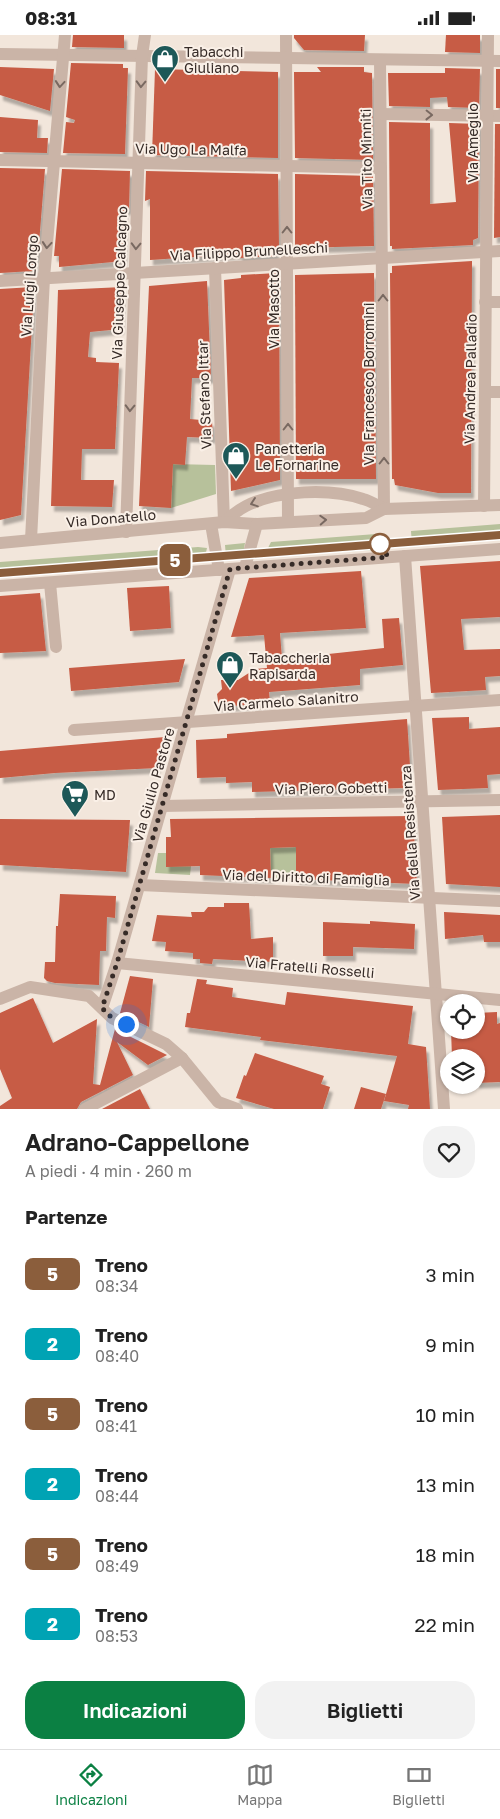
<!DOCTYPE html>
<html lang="it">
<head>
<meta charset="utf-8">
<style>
  :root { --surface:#fff; --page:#f2f2f2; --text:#222; --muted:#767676; --line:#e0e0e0; --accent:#0b8043 }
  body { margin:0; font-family:"Golos Text",sans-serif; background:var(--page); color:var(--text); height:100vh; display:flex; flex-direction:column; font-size:19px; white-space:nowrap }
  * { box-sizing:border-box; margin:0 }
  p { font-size:16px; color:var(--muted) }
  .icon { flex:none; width:28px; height:28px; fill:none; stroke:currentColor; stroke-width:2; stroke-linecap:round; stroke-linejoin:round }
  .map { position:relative; height:1074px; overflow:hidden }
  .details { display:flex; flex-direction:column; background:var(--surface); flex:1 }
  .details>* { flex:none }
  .badge { padding:0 10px; border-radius:8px; font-size:18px; line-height:32px }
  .buttons { position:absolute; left:440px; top:959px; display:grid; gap:10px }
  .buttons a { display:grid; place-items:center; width:45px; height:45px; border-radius:50%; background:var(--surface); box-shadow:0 1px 4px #0004; font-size:25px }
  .you { position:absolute; width:25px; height:25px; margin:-12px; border:4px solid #fff; border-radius:50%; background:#1a73e8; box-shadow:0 0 0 8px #1a73e833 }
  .map>.badge { position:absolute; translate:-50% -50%; box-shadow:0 0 0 2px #fff }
  h2 { padding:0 25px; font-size:19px; line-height:45px }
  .round { display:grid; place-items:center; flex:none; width:52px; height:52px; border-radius:20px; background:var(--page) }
  .headline { display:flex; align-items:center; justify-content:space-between; height:85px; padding:0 25px }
  h1 { font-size:24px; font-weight:600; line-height:38px }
  .primary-button { display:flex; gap:10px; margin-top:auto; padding:10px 25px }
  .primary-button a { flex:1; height:58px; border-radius:20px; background:var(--accent); color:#fff; font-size:20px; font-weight:600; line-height:58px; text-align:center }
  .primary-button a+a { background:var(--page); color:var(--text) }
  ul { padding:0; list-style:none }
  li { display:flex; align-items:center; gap:15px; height:70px; padding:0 25px }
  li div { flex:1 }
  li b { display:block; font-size:19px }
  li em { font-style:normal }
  li .badge { min-width:55px; font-weight:700; text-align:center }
  .status { display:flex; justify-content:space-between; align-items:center; height:35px; padding:0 25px; background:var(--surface); direction:ltr }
  .status svg { height:14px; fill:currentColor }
  .dock { display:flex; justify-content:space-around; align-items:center; height:70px; border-top:1px solid var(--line); background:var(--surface); font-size:14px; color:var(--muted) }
  .dock a { display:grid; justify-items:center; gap:2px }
  .dock .selected { color:var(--accent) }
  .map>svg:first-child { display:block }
  .green { fill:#b7c19b }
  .building { fill:#c75b44; filter:url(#shadow) }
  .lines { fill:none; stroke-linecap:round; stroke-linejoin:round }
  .pedestrian { stroke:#cab4a7; stroke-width:12 }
  .minor { stroke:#cab4a7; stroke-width:12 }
  .oneway { stroke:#796961 }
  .line-casing { stroke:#fff; stroke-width:11 }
  .line { stroke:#8b5e3c; stroke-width:8 }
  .walk { stroke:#362b27; stroke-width:5; stroke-dasharray:0 9 }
  .stop-dot { fill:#fff; stroke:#8b5e3c; stroke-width:2.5 }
  .labels { text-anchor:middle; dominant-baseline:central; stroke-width:4; stroke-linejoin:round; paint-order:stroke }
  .poi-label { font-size:14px; fill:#362b27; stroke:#faf0e7; text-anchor:start }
  .street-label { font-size:14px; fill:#362b27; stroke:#faf0e7 }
</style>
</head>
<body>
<div class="status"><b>08:31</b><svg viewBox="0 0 49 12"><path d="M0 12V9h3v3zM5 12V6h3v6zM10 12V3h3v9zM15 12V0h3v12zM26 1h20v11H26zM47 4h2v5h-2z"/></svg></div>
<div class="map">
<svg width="500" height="1074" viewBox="0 0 500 1074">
  <defs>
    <filter id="shadow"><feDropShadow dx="3" dy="5.5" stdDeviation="1" flood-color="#0004"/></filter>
  </defs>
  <rect width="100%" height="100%" fill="#f2e6db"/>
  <g class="green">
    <path d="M173,429L215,430L216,459L171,473Z"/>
    <path d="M500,489V505L412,510L411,496Z"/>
    <path d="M376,499L377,515L269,521L267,515L271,507Z"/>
    <path d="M245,508L242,525H232L226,522L225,510Z"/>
    <path d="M198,512L207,513L204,526L0,543V527Z"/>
    <path d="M296,812V844L271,843L270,813Z"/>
    <path d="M158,818H166L191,831L190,840L155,838Z"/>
  </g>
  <g class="building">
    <path d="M73,0H124V13L72,12Z"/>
    <path d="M294,0H365L364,16L304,15L294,3Z"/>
    <path d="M446,0H480V18L445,17Z"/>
    <path d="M71,28L123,29V33H128L125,119L63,118L66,87L74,88L75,85L66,82Z"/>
    <path d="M0,32L54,34L50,76L0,60Z"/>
    <path d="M317,32H364V37L372,38L373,125L295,123L294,37H321Z"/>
    <path d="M445,33L480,34L479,73L448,72L447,62L430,63V72L389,71L388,38H445Z"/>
    <path d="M155,34L278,37V123L152,120Z"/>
    <rect x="496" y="34" width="4" height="39"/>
    <path d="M0,82L38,85L37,103H48L47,118L0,117Z"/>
    <path d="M389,87L430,88V169L456,167L449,88L479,89L478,203L473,205V210L392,214V211H390Z"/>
    <path d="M495,89H500V202L494,203Z"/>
    <path d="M0,133L45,134L38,221L36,220L35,235L32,236L0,238Z"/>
    <path d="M62,134L130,136L129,174L125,175L124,226L59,232V221H54Z"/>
    <path d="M146,136L278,139L279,213H276V221L240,223L239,219L150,225V164L145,166Z"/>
    <path d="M295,139L373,141L374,211L295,213Z"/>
    <path d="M472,226L471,458H438L395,450L394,444H392L390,238H392V231Z"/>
    <path d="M277,238V240H279L280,445L231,456L224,245L241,243V240Z"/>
    <path d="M374,238L376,444H296L295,240Z"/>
    <path d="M207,246L211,343H192L190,384L212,386L213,403L187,402L185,430L173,429L171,473L139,471L149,251Z"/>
    <path d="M33,252L34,256L21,480L0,485V254Z"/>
    <path d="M123,252L121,294L90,297L88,322L96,323V327L119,328L115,414H82L81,445H114L112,472L51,471L58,255Z"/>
    <path d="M500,526V582L461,584L464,615L500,614V641L485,642L486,655L431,658L420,531Z"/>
    <path d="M361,536L366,593L280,598L282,624L384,613L382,584L399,583L403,630L360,634V650L269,657L270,668L219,672L217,659L222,654L221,645H238L255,634L267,633L264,600L231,602L249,543Z"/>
    <path d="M169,551L171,593L130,596L127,553Z"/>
    <path d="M40,558L46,616L0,618V561Z"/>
    <path d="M185,624L179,647L71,656L69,633Z"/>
    <path d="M469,682V694L500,692V739L487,740L488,753L438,755L432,683Z"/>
    <path d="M407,684L410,731L403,732L404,753L252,757V747L226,748V742L197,743L196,705L227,703V699Z"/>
    <path d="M165,702L157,733L55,738L0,743V716Z"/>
    <path d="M500,780V852L446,849L442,782Z"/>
    <path d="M413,781L417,849L296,844V812L270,813L271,843L200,840V831L166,832V802H171L170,784Z"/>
    <path d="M0,784L130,785L126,837L0,830Z"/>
    <path d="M60,859L116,861L115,883L107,882L106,916H100L99,950L55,948L47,946L44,943L45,927H55L56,891H58Z"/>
    <path d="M224,868H249L251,904L273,902V927L213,924L212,929L200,928V924H193V918L165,916L166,907L152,906L157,880L192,882L191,877H204L208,872H224Z"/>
    <path d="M444,877L500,880V907H484L483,900L445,904Z"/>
    <path d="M370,886L415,889L414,914L353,912V921H323V887L370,889Z"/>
    <path d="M130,941L153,944L149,992L120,978Z"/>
    <path d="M197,944L207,945L206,949L233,953L232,962L285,970L287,957L413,971L408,1009L426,1012L430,1074H408L409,1070L384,1066L397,1021L260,1005L261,1002L185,992L187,978H190Z"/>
    <path d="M33,963L53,1008L97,984L93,1049L100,1050L115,994L167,1020L148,1030L117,1007L133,1040L81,1067L77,1074H0V1071L12,1063L0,1034V978Z"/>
    <path d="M497,977V989L500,988V1047L476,1048V1022H452L451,995H476V978Z"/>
    <path d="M255,1018L324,1041L321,1049L330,1052L323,1074H274L236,1063L244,1040L246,1041Z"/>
    <path d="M361,1052L386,1059L381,1074H354Z"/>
    <path d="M140,1054L150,1074H102Z"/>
  </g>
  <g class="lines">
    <path class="pedestrian" d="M485,267H500"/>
    <g class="minor">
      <path d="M286,0L288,487"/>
      <path d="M0,19L500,26"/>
      <path d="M380,25L384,474"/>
      <path d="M381,79L500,81"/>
      <path d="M0,125L381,133"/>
      <path d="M215,233L224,487"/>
      <path d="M0,246L500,216"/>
      <path d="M485,357H500"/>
      <path d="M484,471L488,0"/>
      <path d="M224,487C231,481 238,475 246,471C278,455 330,453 363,464C371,466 378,471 384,474"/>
      <path d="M211,489L219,535"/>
      <path d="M126,497L142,21L145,0"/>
      <path d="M31,505L44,243L65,0"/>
      <path d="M0,508L224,487L257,489L366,483L384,474L500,470"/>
      <path d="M405,521L444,1074"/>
      <path d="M245,532L257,489"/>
      <path d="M50,548L56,612"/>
      <path d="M0,551L500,514"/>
      <path d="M74,695L500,665"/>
      <path d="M162,771L500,765"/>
      <path d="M140,850L500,866"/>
      <path d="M117,928L500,965"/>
      <path d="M0,964L30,952L89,961L112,983L166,1009L182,1023L218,1067L237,1074"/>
      <path d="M102,973L117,928L230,534"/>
      <path d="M85,1074L182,1023"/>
    </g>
  </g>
  <defs><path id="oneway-chevron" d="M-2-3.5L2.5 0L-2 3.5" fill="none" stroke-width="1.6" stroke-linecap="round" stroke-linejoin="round" transform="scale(1.25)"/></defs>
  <g class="oneway">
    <use href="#oneway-chevron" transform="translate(60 49) rotate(95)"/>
    <use href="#oneway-chevron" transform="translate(141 49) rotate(92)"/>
    <use href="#oneway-chevron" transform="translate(429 80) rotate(1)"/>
    <use href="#oneway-chevron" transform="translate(287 195) rotate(-90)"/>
    <use href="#oneway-chevron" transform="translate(47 210) rotate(95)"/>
    <use href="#oneway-chevron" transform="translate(136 211) rotate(92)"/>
    <use href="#oneway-chevron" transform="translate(383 263) rotate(-90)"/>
    <use href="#oneway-chevron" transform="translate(130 373) rotate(92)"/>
    <use href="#oneway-chevron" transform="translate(288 392) rotate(-90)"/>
    <use href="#oneway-chevron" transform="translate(384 426) rotate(-90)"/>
    <use href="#oneway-chevron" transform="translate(254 468) rotate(161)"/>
    <use href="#oneway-chevron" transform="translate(323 485) rotate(-3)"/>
  </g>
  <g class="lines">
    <defs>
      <path id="line" d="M0,538L500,500"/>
    </defs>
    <use href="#line" class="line-casing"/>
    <use href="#line" class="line"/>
    <path class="walk" d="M126,989L112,983L102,973L117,928L230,534L388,522L380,509"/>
  </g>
  <defs>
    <symbol id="shop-pin" viewBox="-11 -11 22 30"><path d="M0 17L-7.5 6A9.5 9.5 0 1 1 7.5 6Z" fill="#1d5858" stroke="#faf0e7"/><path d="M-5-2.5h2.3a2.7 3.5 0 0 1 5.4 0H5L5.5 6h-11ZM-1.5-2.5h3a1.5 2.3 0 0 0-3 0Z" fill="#fff"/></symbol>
    <symbol id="supermarket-pin" viewBox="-11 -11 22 30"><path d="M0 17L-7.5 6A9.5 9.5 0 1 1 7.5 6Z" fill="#1d5858" stroke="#faf0e7"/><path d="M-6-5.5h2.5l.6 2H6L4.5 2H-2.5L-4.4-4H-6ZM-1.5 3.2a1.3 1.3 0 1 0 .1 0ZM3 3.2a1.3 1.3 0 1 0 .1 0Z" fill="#fff"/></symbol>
  </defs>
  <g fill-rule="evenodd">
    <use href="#shop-pin" x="149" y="8" width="32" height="43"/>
    <use href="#shop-pin" x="220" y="405" width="32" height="43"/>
    <use href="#shop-pin" x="214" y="614" width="32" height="43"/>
    <use href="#supermarket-pin" x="59" y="743" width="32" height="43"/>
  </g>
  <circle class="stop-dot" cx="380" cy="509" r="10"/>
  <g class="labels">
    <g class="poi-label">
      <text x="184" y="16">Tabacchi<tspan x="184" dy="16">Giuliano</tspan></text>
      <text x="255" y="413">Panetteria<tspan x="255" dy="16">Le Fornarine</tspan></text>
      <text x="249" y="622">Tabaccheria<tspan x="249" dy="16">Rapisarda</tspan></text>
      <text x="94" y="759">MD</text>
    </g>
    <g class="street-label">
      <text transform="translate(472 108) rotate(-90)">Via Ameglio</text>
      <text transform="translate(191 114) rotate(1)">Via Ugo La Malfa</text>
      <text transform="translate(366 124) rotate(-91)">Via Tito Minniti</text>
      <text transform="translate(249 216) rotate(-3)">Via Filippo Brunelleschi</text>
      <text transform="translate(119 248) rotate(-88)">Via Giuseppe Calcagno</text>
      <text transform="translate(29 251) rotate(-86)">Via Luigi Longo</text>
      <text transform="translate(273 274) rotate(-90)">Via Masotto</text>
      <text transform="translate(470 344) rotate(-89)">Via Andrea Palladio</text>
      <text transform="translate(368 349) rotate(-90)">Via Francesco Borromini</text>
      <text transform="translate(204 360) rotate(-92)">Via Stefano Ittar</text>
      <text transform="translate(111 483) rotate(-5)">Via Donatello</text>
      <text transform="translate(286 666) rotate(-4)">Via Carmelo Salanitro</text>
      <text transform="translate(153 750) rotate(-74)">Via Giulio Pastore</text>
      <text transform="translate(331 753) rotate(-1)">Via Piero Gobetti</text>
      <text transform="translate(410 798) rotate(-94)">Via della Resistenza</text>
      <text transform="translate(306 842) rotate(2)">Via del Diritto di Famiglia</text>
      <text transform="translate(310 932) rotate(5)">Via Fratelli Rosselli</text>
    </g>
  </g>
</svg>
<div class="buttons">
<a><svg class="icon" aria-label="locate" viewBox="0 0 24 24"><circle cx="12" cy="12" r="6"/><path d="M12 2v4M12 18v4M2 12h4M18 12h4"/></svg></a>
<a><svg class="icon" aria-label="layers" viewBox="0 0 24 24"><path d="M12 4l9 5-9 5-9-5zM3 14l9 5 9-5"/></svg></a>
</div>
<div class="you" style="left:126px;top:989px"></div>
<b class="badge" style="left:175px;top:525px;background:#8b5e3c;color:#fff">5</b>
</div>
<section class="details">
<div class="headline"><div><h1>Adrano-Cappellone</h1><p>A piedi · 4 min · 260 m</p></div><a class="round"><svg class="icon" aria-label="heart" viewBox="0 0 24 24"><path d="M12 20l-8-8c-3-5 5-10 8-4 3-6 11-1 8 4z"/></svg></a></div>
<h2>Partenze</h2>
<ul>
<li><span class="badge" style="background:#8b5e3c;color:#fff">5</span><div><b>Treno</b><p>08:34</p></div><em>3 min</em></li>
<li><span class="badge" style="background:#00a3b4;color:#fff">2</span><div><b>Treno</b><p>08:40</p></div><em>9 min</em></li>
<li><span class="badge" style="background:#8b5e3c;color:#fff">5</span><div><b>Treno</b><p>08:41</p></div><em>10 min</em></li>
<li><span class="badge" style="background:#00a3b4;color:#fff">2</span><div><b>Treno</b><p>08:44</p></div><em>13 min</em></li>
<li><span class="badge" style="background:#8b5e3c;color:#fff">5</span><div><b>Treno</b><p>08:49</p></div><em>18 min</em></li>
<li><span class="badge" style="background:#00a3b4;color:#fff">2</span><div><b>Treno</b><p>08:53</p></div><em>22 min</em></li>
</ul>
<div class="primary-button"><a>Indicazioni</a><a>Biglietti</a></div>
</section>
<nav class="dock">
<a class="selected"><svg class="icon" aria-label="directions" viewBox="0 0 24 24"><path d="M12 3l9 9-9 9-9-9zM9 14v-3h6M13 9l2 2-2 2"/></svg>Indicazioni</a>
<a><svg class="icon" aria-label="map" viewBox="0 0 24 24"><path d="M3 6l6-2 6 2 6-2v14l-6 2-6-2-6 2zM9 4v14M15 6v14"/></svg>Mappa</a>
<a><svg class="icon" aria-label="tickets" viewBox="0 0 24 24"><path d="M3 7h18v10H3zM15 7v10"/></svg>Biglietti</a>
</nav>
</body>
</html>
